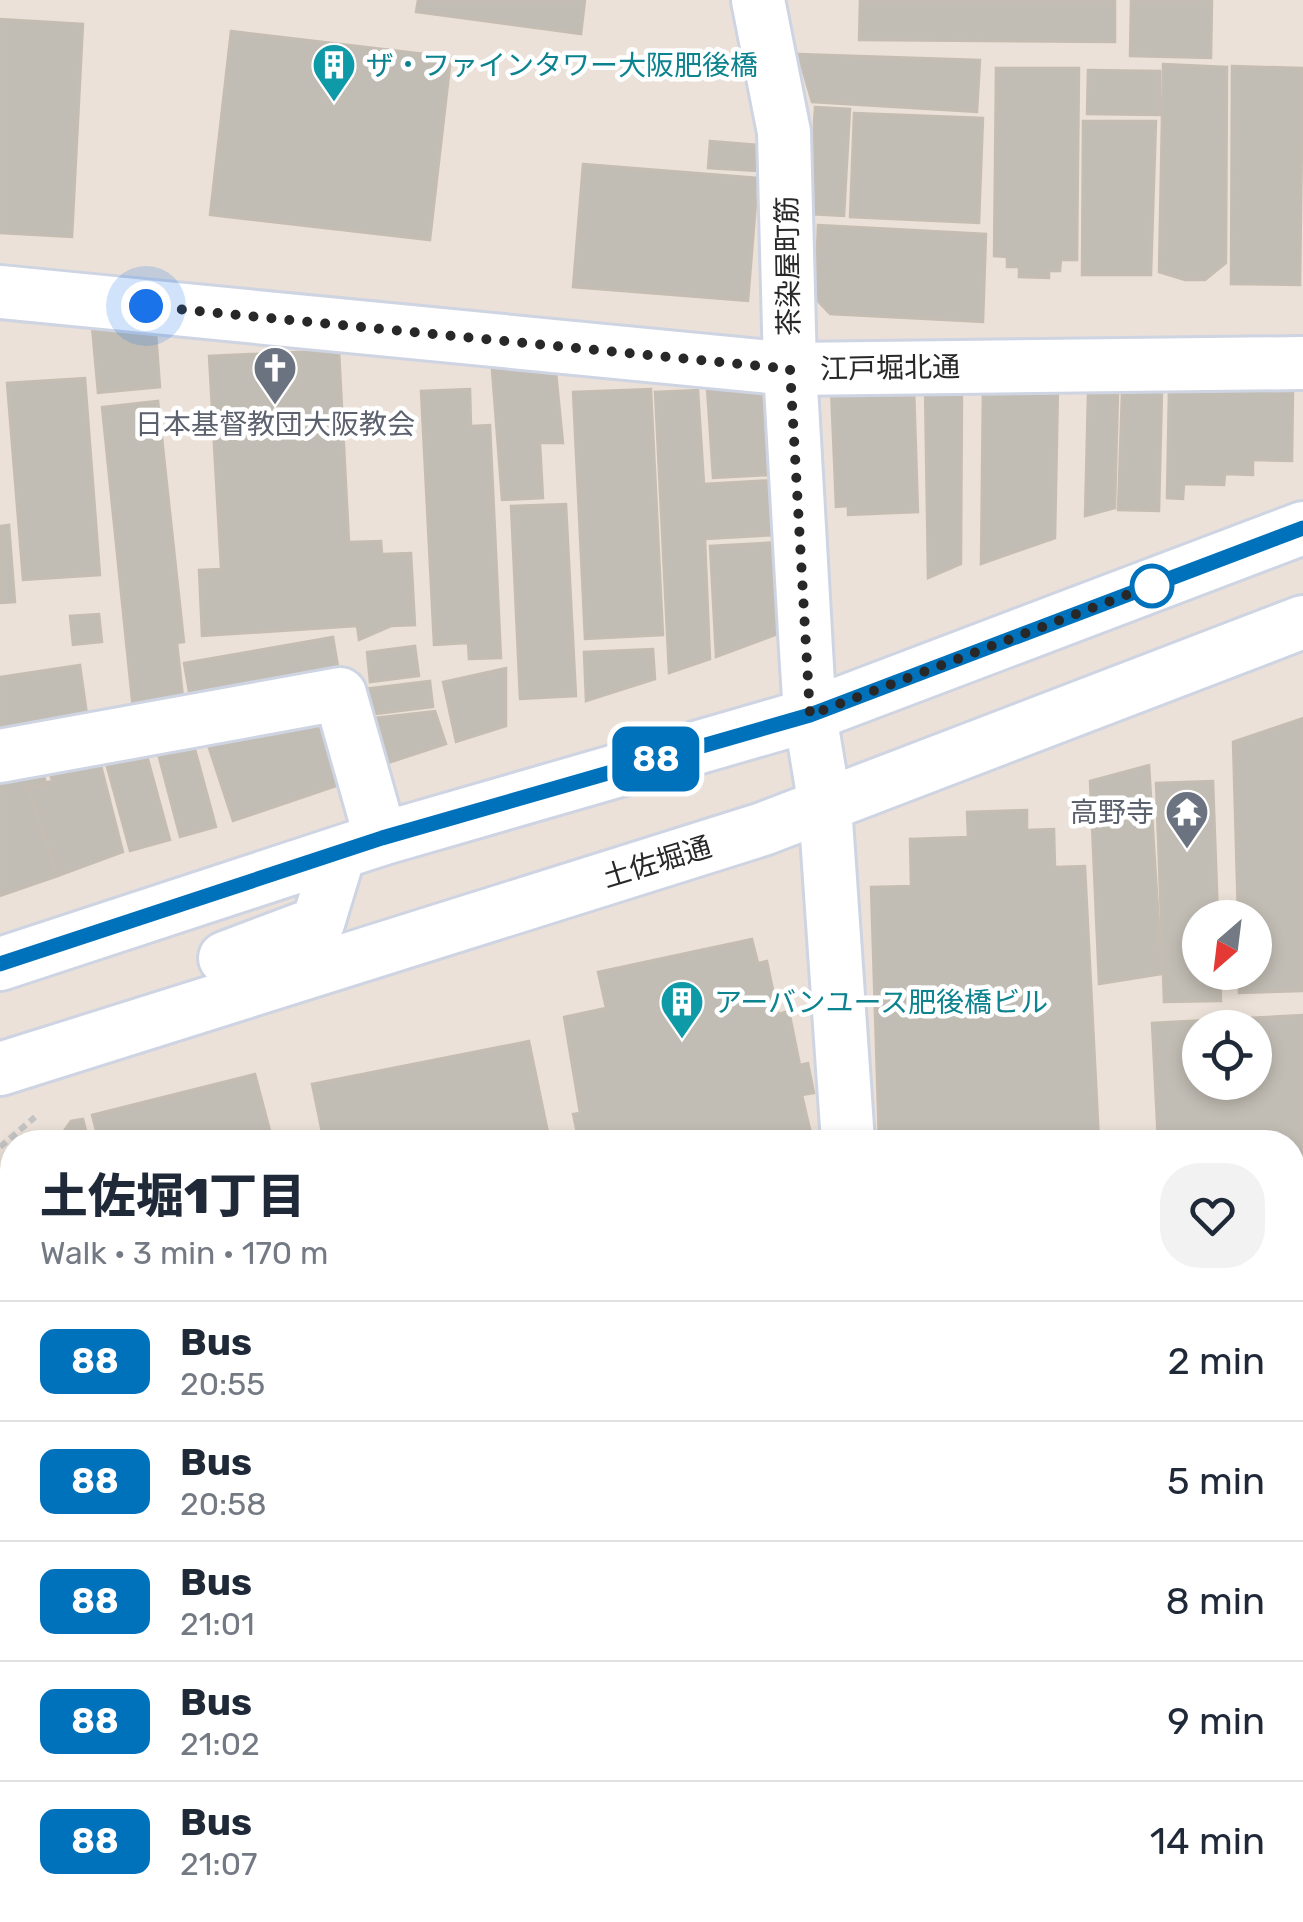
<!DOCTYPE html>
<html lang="en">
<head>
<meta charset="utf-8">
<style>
  :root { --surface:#fff; --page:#f2f2f3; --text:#1f2937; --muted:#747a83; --line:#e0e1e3 }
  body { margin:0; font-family:Rubik,"Noto Sans JP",sans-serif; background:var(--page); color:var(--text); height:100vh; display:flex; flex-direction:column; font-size:38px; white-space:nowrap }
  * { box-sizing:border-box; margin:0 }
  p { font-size:32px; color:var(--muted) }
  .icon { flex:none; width:55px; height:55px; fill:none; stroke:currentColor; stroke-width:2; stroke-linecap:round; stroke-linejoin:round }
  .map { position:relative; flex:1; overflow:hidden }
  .details { position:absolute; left:0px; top:1130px; width:1305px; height:792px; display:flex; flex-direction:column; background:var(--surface); border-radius:40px 40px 0 0; box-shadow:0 5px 15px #0003 }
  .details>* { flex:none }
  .badge { padding:0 20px; border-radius:15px; font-size:35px; line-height:65px }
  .needle { width:65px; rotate:208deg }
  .tools { position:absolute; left:1182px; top:900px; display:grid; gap:20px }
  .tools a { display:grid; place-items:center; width:90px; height:90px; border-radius:50%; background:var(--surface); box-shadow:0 5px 15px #0003; font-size:50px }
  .you { position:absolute; width:50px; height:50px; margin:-25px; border:8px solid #fff; border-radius:50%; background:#1a73e8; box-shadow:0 0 0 15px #1a73e833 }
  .map>.badge { position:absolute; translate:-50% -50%; box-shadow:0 0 0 5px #fff }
  .round { display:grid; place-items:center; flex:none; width:105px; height:105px; border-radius:40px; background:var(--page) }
  .head { display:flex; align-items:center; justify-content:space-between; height:170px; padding:0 40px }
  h1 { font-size:48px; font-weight:800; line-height:75px }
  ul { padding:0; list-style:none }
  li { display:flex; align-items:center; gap:30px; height:120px; padding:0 40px; border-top:2px solid var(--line) }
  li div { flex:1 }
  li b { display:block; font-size:38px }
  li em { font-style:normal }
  li .badge { min-width:110px; font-weight:700; text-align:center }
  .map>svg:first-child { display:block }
  .water { fill:#66dbf3 }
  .pier { fill:#ebe1d8 }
  .building { fill:#c2bdb4; stroke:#c6bdb2; stroke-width:2.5; fill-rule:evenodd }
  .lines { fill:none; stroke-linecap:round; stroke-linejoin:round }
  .minor-casing { stroke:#ced4e2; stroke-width:58 }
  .path { stroke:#c3c3c3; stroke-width:6; stroke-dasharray:8 5; stroke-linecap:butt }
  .minor { stroke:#fff; stroke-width:52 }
  .line-casing { stroke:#fff; stroke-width:22 }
  .line { stroke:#0072bc; stroke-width:15 }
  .walk { stroke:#282828; stroke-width:10; stroke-dasharray:0 18 }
  .stop-dot { fill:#fff; stroke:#0072bc; stroke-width:5 }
  .labels { text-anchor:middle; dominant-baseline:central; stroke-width:9; stroke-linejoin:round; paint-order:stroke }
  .culture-label { font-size:28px; fill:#0d838f; stroke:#fff; text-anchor:start }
  .street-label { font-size:28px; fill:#282828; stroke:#fff }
  .worship-label { font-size:28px; fill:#5b616d; stroke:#fff }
</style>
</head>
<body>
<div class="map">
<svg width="1303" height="1922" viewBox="0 0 1303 1922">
  <rect width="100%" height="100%" fill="#ebe1d8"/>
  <g class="water">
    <path d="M1303,1425V1871L1293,1872L1292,1427Z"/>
    <path d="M0,1698L12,1910H1130L1078,1922H0Z"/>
  </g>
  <path class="pier" d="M12,1687V1910H41L42,1922H0V1692Z"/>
  <g class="building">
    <path d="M418,0H585L581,34L416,12Z"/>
    <path d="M860,0H1115V42L859,40Z"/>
    <path d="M1131,0H1212L1211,58L1130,56Z"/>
    <path d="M0,19L83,24L72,237L0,233Z"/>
    <path d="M231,31L451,57L430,240L210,215Z"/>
    <path d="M798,54L980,60L977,112L812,102Z"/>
    <path d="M1163,64L1227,67L1226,263L1205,280H1185L1159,272Z"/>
    <path d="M1232,66L1303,68L1300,285L1231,284Z"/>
    <path d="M996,68H1079L1077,260H1061L1060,271H1049V278L1019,277V267H1007V257L994,256Z"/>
    <path d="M1088,70L1160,71V115L1087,114Z"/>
    <path d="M815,107L850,109L844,216L809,214Z"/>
    <path d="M854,113L983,118L979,223L850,217Z"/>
    <path d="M1083,121H1156L1151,275H1082Z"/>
    <path d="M710,141L758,145L757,171L708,168Z"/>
    <path d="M583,164L758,178L748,301L573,287Z"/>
    <path d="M818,225L986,234L983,322L830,314L815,298Z"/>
    <path d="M92,327L156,333L160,387L98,393Z"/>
    <path d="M339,350L349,542L381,541L382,554L411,553L415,625L391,626L359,640L357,626L202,636L199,570L221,569L209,356Z"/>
    <path d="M491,357L555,362L563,443H540L543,498L502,500Z"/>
    <path d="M85,378L100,575L23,580L7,383Z"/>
    <path d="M754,385L767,403L771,475L713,478L707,388Z"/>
    <path d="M983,386L1058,388L1055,538L981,564Z"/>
    <path d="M914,387L918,512L848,515V506L836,507L831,389Z"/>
    <path d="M1169,388L1293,391L1292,461L1253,460V475L1225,474L1224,485L1184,484L1183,499L1167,498Z"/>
    <path d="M470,389L471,426L490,425L501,658L469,659L468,643L434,645L421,391Z"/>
    <path d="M651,389L663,635L585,639L573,392Z"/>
    <path d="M925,389H962L961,564L928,578Z"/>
    <path d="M698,390L704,484L774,480L777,535L705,539L710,659L669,673L655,392Z"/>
    <path d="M1122,392H1162L1159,511L1118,510Z"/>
    <path d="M1088,393L1118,394L1115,508L1085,516Z"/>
    <path d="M158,401L184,642L177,643L184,706L133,710L102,407Z"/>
    <path d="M566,504L576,696L520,699L511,506Z"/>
    <path d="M9,525L15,602L0,603V526Z"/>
    <path d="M780,542L786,631L716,657L710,546Z"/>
    <path d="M99,614L102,642L73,645L70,616Z"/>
    <path d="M333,637L340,678L191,703L184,663Z"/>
    <path d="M415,646L419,676L370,682L367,652Z"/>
    <path d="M653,649L655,679L586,701L584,652Z"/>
    <path d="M80,665L89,729L0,741V677Z"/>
    <path d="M506,668V726L456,742L443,682Z"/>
    <path d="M430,681L433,707L367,715L363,689Z"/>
    <path d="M435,711L446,744L382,765L364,719Z"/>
    <path d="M314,714L333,724L351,781L233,821L204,733L252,727L256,738L289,729Z"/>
    <path d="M1303,718V991L1239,993V972H1255V918H1238L1233,742Z"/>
    <path d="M192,738L216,827L180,837L156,746Z"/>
    <path d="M97,750L123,852L58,876L28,787L52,781L48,765Z"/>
    <path d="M146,752L170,840L130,851L106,763Z"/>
    <path d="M40,762L46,783L28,787L58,876L0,896V769Z"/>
    <path d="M1149,765L1162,974L1099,984L1090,781Z"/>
    <path d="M1213,781L1218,918H1200V972H1220L1221,1001L1164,1002L1156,783Z"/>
    <path d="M1027,810V830L1054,829L1055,867L1085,866L1099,1142H879L871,887L911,886L910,839L968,837L967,812Z"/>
    <path d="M752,939L758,963L767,961L778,1014L789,1011L800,1065L808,1063L814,1093L802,1095L813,1142H579L573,1114L580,1113L564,1017L606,1008L598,972Z"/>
    <path d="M1303,1015V1201L1296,1202L1292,1184V1142H1158L1152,1023ZM1200,1028H1255V1082H1200Z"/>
    <path d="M529,1041L550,1142H324L312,1084Z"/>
    <path d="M255,1074L273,1142H99L92,1115Z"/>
    <path d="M83,1119L89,1142H56L71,1121Z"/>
    <path d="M1303,1297V1385L1292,1386V1298Z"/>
  </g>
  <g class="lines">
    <defs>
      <g id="minor">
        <path d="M758,0L784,132L790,369L806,650L810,715L825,806L848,1142"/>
        <path d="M0,292L790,369L1303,363"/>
        <path d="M0,756L340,694L381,839"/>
        <path d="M225,958L318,923L339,854"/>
        <path d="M0,964L381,839L810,715L1303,528"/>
        <path d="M0,1069L763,829L1303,622"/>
        <path d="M1292,1249L1303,1248"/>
        <path d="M0,1537L12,1531"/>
      </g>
    </defs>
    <use href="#minor" class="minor-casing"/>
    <path class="path" d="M0,1147L35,1117"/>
    <use href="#minor" class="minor"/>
  </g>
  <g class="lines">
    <defs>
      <path id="line" d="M0,964L382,838L810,715L1303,528"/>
    </defs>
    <use href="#line" class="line-casing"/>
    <use href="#line" class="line"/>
    <path class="walk" d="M146,306L790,369L810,715L1158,583L1152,586"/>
  </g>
  <defs>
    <symbol id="building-pin" viewBox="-11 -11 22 30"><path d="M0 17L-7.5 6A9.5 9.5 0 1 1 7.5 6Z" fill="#0f9aa8" stroke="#fff"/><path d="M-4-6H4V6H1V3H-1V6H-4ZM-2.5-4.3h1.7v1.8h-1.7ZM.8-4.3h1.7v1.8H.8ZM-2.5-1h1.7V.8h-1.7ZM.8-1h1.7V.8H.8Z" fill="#fff"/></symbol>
    <symbol id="church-pin" viewBox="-11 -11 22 30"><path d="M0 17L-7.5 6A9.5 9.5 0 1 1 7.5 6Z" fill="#6b7280" stroke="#fff"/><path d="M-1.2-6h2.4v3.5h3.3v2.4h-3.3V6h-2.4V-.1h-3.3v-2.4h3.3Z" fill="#fff"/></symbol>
    <symbol id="temple-pin" viewBox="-11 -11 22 30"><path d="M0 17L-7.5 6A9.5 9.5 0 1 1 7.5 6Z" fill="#6b7280" stroke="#fff"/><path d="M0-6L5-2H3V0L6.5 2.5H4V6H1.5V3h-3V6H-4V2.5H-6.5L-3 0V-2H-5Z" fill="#fff"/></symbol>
  </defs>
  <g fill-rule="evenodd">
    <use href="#building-pin" x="309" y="40" width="50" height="68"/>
    <use href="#church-pin" x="250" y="343" width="50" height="68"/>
    <use href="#temple-pin" x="1162" y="787" width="50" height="68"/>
    <use href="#building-pin" x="657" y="977" width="50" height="68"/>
  </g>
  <circle class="stop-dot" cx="1152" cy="586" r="20"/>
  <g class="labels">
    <g class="culture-label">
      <text x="366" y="65">ザ・ファインタワー大阪肥後橋</text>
      <text x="714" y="1002">アーバンユース肥後橋ビル</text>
    </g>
    <g class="street-label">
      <text transform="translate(788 266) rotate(-91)">茶染屋町筋</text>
      <text transform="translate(890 368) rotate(-1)">江戸堀北通</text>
      <text transform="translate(657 862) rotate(-17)">土佐堀通</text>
    </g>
    <g class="worship-label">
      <text x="275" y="424">日本基督教団大阪教会</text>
      <text x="1154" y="812" text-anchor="end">高野寺</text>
    </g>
  </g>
</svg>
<div class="tools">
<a><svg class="needle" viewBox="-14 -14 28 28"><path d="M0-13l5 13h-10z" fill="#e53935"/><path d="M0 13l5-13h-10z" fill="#747a83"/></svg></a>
<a><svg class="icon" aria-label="locate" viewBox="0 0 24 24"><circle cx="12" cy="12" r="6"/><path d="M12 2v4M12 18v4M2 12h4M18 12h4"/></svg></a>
</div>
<div class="you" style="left:146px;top:306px"></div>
<b class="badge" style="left:656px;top:759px;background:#0072bc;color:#fff">88</b>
<section class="details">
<div class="head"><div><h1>土佐堀1丁目</h1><p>Walk · 3 min · 170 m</p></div><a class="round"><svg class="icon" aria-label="heart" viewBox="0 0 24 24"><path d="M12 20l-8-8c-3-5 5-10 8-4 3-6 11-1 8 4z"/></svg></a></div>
<ul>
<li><span class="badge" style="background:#0072bc;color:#fff">88</span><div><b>Bus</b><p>20:55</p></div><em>2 min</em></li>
<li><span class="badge" style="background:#0072bc;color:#fff">88</span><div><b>Bus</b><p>20:58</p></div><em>5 min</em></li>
<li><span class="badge" style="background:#0072bc;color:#fff">88</span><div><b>Bus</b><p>21:01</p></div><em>8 min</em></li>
<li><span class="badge" style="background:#0072bc;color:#fff">88</span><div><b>Bus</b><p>21:02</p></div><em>9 min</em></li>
<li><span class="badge" style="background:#0072bc;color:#fff">88</span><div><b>Bus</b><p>21:07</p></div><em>14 min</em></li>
</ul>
</section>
</div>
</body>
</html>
